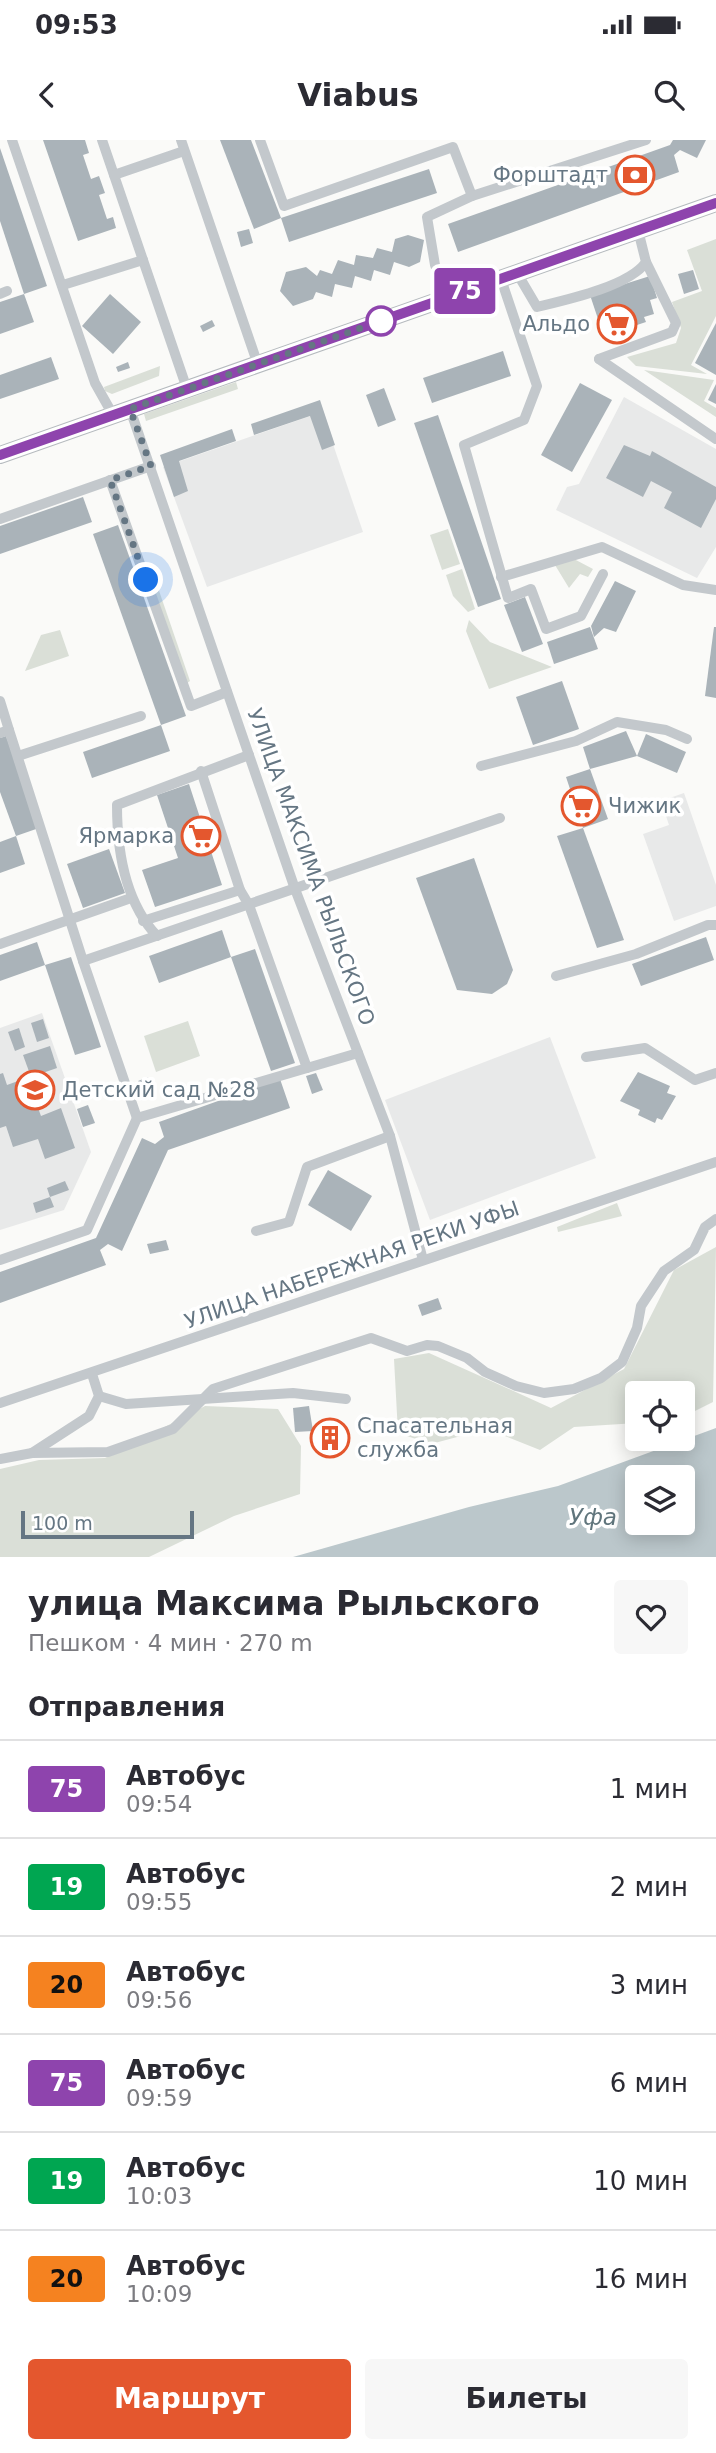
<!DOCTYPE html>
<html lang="ru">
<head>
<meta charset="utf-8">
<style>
  :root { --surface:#fff; --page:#f7f7f7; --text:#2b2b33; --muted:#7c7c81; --line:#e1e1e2; --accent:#e4572e }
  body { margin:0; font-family:"DejaVu Sans",sans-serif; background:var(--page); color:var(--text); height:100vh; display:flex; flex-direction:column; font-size:26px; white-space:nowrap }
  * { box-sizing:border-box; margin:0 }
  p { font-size:23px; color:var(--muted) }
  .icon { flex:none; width:38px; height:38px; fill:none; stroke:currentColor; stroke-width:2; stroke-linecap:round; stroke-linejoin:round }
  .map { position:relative; height:1417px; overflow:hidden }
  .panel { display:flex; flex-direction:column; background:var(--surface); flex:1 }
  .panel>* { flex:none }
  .badge { padding:0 14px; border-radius:5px; font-size:24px; line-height:46px }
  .tools { position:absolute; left:625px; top:1241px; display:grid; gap:14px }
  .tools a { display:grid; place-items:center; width:70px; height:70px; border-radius:7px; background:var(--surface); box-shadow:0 4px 18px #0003; font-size:35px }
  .scale { position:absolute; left:21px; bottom:18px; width:173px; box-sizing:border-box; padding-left:7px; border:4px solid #657683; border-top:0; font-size:19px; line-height:24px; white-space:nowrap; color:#657683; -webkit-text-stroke:5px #fff; paint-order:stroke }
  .you { position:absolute; width:35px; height:35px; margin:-18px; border:5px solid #fff; border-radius:50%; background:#1a73e8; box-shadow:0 0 0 10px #1a73e833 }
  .map>.badge { position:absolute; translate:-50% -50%; box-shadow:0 0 0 4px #fff }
  h2 { padding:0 28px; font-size:26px; line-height:63px }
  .round { display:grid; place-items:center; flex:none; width:74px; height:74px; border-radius:7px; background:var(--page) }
  .summary { display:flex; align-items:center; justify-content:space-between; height:119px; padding:0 28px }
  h1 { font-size:33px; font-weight:800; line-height:52px }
  .primary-button { display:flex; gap:14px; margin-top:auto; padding:14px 28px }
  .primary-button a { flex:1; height:80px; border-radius:7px; background:var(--accent); color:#fff; font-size:28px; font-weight:800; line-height:80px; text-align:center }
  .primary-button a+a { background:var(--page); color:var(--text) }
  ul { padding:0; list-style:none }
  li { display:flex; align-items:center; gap:21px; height:98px; padding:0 28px; border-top:2px solid var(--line) }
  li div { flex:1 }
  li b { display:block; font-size:26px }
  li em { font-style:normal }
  li .badge { min-width:77px; font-weight:700; text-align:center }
  .status { display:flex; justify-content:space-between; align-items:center; height:49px; padding:0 35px; background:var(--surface); direction:ltr }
  .status svg { height:19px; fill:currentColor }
  header { display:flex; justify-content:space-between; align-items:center; height:91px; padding:0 28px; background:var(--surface); font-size:32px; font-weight:800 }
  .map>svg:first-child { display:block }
  .built { fill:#e8e9e9 }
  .green { fill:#dadfd7 }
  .water { fill:#bbc7cb; fill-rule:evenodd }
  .building { fill:#aab3b9 }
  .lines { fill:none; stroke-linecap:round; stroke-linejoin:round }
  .major-casing { stroke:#b5babe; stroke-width:18 }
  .minor { stroke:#c3c8cc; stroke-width:10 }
  .major { stroke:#fff; stroke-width:14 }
  .line-casing { stroke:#fff; stroke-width:16 }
  .line { stroke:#8e44ad; stroke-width:10 }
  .walk { stroke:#657683; stroke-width:7; stroke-dasharray:0 12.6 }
  .stop-dot { fill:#fff; stroke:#8e44ad; stroke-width:3.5 }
  .labels { text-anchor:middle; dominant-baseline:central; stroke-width:7; stroke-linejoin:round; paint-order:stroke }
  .poi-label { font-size:21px; fill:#657683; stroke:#fff; text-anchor:end }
  .street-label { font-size:21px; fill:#657683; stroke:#fff }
  .water-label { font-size:23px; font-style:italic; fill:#60757c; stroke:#fff }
</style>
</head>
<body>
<div class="status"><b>09:53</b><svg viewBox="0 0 49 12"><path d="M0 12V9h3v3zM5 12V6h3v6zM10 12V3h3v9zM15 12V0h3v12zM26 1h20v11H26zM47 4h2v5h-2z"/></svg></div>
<header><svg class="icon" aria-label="back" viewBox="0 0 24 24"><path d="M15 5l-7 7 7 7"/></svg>Viabus<svg class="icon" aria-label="search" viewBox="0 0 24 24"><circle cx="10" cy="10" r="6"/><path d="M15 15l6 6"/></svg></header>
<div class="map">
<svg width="716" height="1417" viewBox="0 0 716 1417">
  <rect width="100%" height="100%" fill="#fafaf8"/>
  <g class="built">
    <path d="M624,257L716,309V407L697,438L556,370L567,347L579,344Z"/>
    <path d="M322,272L363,392L207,447L163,327Z"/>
    <path d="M684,653L716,745V766L674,781L643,694L669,685L661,661Z"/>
    <path d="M42,873L91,1012L64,1070L0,1090V888Z"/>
    <path d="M550,897L596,1018L430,1080L385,960Z"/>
  </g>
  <g class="green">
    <path d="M716,99V176L691,225L707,234L636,226L627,217L676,203L681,188L672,162L702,151L687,110Z"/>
    <path d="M160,226L159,236L112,254L105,251L104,247Z"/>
    <path d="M644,230L714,240L704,261L716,268V277Z"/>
    <path d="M236,242L238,249L146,281L144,274Z"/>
    <path d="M448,389L460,424L442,430L430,395Z"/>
    <path d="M574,419L593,429L588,437L580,434L569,448L555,425Z"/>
    <path d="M462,429L475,469L468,472L453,456L446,435Z"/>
    <path d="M155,439L190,541L187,543L151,441Z"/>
    <path d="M469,480L490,502L552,527L489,549L466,491Z"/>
    <path d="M60,490L69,516L25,531L41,495Z"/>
    <path d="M188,881L200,916L156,932L144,896Z"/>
    <path d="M617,1063L622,1076L558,1092L557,1087Z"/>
    <path d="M716,1107L713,1262L683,1277L682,1253H637V1283L574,1287L540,1310L487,1289L431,1304L398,1293L394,1219L429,1213L551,1268L624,1229L674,1130Z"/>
    <path d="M205,1266L278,1269L301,1306L300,1354L234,1376L149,1417H0V1329L39,1320L105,1318Z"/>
  </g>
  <path class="water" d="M716,1288V1417H293L469,1367L558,1346ZM637,1337H682V1382H637Z"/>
  <g class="building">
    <path d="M43,0H85L89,13L83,15L91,39L99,36L105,53L99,55L107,79L113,77L116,88L78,101Z"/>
    <path d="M220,0H251L281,78L254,89Z"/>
    <path d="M673,0H706L697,18L680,10L674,15L679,32L458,112L448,84L670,5Z"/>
    <path d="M0,8L47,146L24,154L0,81Z"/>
    <path d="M429,29L437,53L289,102L281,78Z"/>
    <path d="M249,89L253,103L241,107L237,92Z"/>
    <path d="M408,95L424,100L420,122L409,127L394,122L390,135L374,130L371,141L355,136L352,148L335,144L332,157L316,152L313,159L293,166L280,151L286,132L306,127L317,136L320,130L332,134L338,120L354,125L356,115L373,118L377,108L392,112L395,99Z"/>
    <path d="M693,130L699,149L684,154L678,134Z"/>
    <path d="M650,136L657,158L650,160L654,174L644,177L646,182L616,192L613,184L601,188L590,155Z"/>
    <path d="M24,154L34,182L0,194V162Z"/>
    <path d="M110,154L141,182L113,214L82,186Z"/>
    <path d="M212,180L215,186L203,192L200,186Z"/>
    <path d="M716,183V235L695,223Z"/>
    <path d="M503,211L511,236L432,263L423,238Z"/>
    <path d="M51,217L59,239L0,259V235Z"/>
    <path d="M128,222L130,228L118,232L116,227Z"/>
    <path d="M580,243L612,260L572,332L541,315Z"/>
    <path d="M716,244V264L708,260Z"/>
    <path d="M384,248L396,280L378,287L366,255Z"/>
    <path d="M320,260L335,305L322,310L310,276L254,295L251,284Z"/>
    <path d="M438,275L501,459L478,467L414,283Z"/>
    <path d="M232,289L236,301L179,321L188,351L174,357L160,315Z"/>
    <path d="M624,305L650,316L652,311L716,347V359L701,388L664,368L672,352L651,341L643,357L606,338Z"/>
    <path d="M83,357L92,382L0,414V386Z"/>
    <path d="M118,385L186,576L161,585L93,394Z"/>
    <path d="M615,441L636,451L616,492L604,488L594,497L591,486Z"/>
    <path d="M525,457L543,504L522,512L504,465Z"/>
    <path d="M590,487L598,509L554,524L547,502Z"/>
    <path d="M714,487H716V558L705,556Z"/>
    <path d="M562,541L579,589L533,605L516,557Z"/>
    <path d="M161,585L170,611L92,638L83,612Z"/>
    <path d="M626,591L637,616L590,629L583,607Z"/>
    <path d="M646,594L686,612L677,633L637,616Z"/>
    <path d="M6,596L39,688L16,696L0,652V598Z"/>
    <path d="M590,629L608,679L583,688L566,637Z"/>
    <path d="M189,644L222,745L155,767L142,730L178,718L157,655Z"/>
    <path d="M583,688L624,800L597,808L557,696Z"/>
    <path d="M16,696L25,724L0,733V702Z"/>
    <path d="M109,709L125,753L83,768L67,724Z"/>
    <path d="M474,718L513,830L507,844L492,854L457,850L416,738Z"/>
    <path d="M222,790L231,817L159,843L149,816Z"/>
    <path d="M706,797L714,820L641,846L632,824Z"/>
    <path d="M37,802L45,825L0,841V815Z"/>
    <path d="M255,809L295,923L271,931L231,817Z"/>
    <path d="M71,817L101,907L75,915L45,825Z"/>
    <path d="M43,879L49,898L37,902L31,883Z"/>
    <path d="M19,888L25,907L15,911L8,892Z"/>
    <path d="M50,906L57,928L31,937L23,915Z"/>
    <path d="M638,932L670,946L667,953L676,956L662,980L657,978L655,983L638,975L640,970L620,961Z"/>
    <path d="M3,933L7,945L18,941L26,963L35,960L41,976L61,968L75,1008L45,1019L38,999L13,1007L6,986L0,988V934Z"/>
    <path d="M316,933L323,950L312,954L306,936Z"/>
    <path d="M148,937L153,954L144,957L138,941Z"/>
    <path d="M280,939L290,968L168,1010L122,1111L108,1104L100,1110L106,1125L0,1163V1132L96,1098L142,998L155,1004L164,997L159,982Z"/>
    <path d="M88,965L95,983L83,987L77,969Z"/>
    <path d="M328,1030L372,1056L351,1091L308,1065Z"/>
    <path d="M65,1041L69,1050L50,1057L47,1048Z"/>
    <path d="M50,1057L54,1067L36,1073L33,1063Z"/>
    <path d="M166,1100L169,1110L150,1114L147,1104Z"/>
    <path d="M438,1158L442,1169L422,1176L418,1165Z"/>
    <path d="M309,1266L313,1291L295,1292L293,1268Z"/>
    <path d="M487,1279L488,1286L477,1289L476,1281Z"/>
    <path d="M340,1286L339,1308L321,1309L320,1287Z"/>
  </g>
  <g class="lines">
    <defs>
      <path id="major" d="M0,315L716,63"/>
    </defs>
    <use href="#major" class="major-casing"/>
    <g class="minor">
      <path d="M12,0L95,243L113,275"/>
      <path d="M102,0L187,249"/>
      <path d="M181,0L258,225"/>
      <path d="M260,0L284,66L453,7L472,56"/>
      <path d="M114,35L184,11"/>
      <path d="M517,133L537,167C566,160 630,146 646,122L638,90"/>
      <path d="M501,139L537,246L524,280L464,305L508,458L531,449L546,489L581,476L603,434"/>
      <path d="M63,145L143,120"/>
      <path d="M0,154L7,151"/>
      <path d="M447,157L435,125L427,77L472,56L646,0"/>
      <path d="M599,219L672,192L676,183L646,122"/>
      <path d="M599,219L716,299"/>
      <path d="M130,269L295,749L390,996L423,1120"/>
      <path d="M110,340L191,566L227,552"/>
      <path d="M0,379L151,326"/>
      <path d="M501,437L602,407L683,445L716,450"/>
      <path d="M0,561L9,590"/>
      <path d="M0,593L9,590L83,821L500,678"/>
      <path d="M18,616L141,576"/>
      <path d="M481,626L576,601L617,582L666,590L687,599"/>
      <path d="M201,631L240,750L249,765L307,928"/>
      <path d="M143,781L240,750"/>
      <path d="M157,796C125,762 117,710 117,665L249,615"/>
      <path d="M0,804L131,758"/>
      <path d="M83,821L137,978L358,913"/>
      <path d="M556,836L636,814L708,785H716"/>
      <path d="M586,917L645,908L695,940L716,933"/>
      <path d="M256,1091L289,1082L307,1027L390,996"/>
      <path d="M0,1120L87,1090L137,978"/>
      <path d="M99,1256L126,1264L293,1253L346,1259"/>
      <path d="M0,1263L716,1022"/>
      <path d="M32,1313L89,1276L99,1256L92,1234"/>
      <path d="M0,1319L32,1313L108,1312L173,1289L213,1249L371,1198L407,1211L427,1205L438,1206L467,1218L485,1232L516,1246L544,1253L574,1249L601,1238L622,1222L637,1188L641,1166L664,1131L694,1110L705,1087L716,1079"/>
    </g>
    <use href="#major" class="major"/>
  </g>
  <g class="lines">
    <defs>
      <path id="line" d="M0,315L716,63"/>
    </defs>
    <use href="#line" class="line-casing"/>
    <use href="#line" class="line"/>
    <path class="walk" d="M146,440L110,340L151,326L130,269L381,181"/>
  </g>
  <defs>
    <symbol id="bank-ring" viewBox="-11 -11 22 22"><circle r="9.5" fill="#fff" stroke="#e4572e" stroke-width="1.5"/><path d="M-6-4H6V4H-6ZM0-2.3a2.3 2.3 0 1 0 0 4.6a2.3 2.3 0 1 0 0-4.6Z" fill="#e4572e"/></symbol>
    <symbol id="supermarket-ring" viewBox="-11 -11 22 22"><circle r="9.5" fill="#fff" stroke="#e4572e" stroke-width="1.5"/><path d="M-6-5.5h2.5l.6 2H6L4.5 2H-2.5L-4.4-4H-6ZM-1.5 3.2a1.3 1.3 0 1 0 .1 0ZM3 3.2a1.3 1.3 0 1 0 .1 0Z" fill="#e4572e"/></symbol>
    <symbol id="school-ring" viewBox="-11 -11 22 22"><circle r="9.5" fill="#fff" stroke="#e4572e" stroke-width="1.5"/><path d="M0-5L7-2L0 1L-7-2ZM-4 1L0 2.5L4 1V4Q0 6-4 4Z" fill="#e4572e"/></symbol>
    <symbol id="building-ring" viewBox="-11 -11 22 22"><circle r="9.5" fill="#fff" stroke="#e4572e" stroke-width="1.5"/><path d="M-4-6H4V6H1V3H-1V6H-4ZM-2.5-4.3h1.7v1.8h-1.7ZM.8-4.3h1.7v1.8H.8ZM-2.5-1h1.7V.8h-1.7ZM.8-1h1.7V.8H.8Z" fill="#e4572e"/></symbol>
  </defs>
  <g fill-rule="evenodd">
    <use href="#bank-ring" x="613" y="13" width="44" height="44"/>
    <use href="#supermarket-ring" x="595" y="162" width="44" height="44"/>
    <use href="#supermarket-ring" x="559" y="644" width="44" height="44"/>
    <use href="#supermarket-ring" x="179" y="674" width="44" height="44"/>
    <use href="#school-ring" x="13" y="928" width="44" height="44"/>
    <use href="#building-ring" x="308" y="1276" width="44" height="44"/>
  </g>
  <circle class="stop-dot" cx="381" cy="181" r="14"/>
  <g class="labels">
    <g class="poi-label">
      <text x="608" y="35">Форштадт</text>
      <text x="590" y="184">Альдо</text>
      <text x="608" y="666" text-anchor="start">Чижик</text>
      <text x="174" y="696">Ярмарка</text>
      <text x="62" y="950" text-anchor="start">Детский сад №28</text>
      <text x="357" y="1286" text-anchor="start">Спасательная<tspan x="357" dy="24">служба</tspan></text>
    </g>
    <g class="street-label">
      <text transform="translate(311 727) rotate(70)">УЛИЦА МАКСИМА РЫЛЬСКОГО</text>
      <text transform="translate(352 1125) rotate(-19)">УЛИЦА НАБЕРЕЖНАЯ РЕКИ УФЫ</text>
    </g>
    <g class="water-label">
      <text x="593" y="1377">Уфа</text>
    </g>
  </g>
</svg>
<div class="tools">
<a><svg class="icon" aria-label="locate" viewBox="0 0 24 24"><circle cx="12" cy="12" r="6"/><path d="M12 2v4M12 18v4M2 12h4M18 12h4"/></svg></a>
<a><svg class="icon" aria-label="layers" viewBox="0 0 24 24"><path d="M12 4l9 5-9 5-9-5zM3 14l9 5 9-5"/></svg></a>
</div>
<div class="scale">100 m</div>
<div class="you" style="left:146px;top:440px"></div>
<b class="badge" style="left:465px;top:151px;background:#8e44ad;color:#fff">75</b>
</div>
<section class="panel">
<div class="summary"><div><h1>улица Максима Рыльского</h1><p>Пешком · 4 мин · 270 m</p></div><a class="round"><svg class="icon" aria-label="heart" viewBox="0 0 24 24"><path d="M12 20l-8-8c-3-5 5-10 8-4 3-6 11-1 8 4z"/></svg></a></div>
<h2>Отправления</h2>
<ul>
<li><span class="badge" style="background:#8e44ad;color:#fff">75</span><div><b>Автобус</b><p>09:54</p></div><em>1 мин</em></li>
<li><span class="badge" style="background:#00a651;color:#fff">19</span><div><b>Автобус</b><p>09:55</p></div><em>2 мин</em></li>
<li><span class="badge" style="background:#f58220;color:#111">20</span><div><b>Автобус</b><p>09:56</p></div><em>3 мин</em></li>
<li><span class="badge" style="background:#8e44ad;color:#fff">75</span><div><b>Автобус</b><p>09:59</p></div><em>6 мин</em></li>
<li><span class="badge" style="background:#00a651;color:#fff">19</span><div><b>Автобус</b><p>10:03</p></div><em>10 мин</em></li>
<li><span class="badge" style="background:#f58220;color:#111">20</span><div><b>Автобус</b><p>10:09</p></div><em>16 мин</em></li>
</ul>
<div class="primary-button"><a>Маршрут</a><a>Билеты</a></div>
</section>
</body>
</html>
